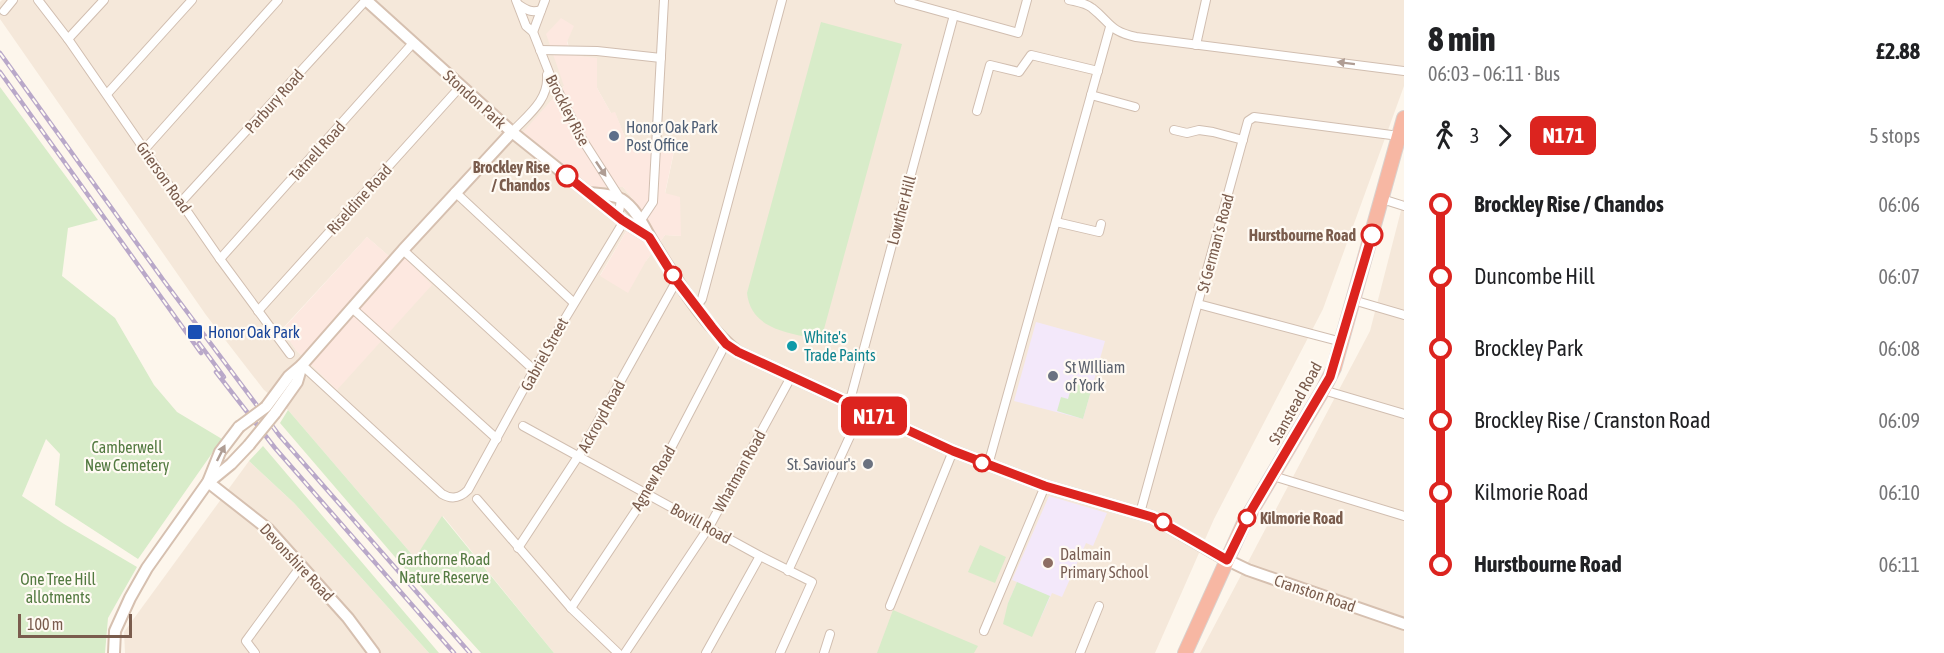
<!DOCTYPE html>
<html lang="en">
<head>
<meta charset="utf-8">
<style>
  :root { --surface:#fff; --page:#f2f2f2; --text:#202124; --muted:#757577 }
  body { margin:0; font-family:"Asap Condensed",sans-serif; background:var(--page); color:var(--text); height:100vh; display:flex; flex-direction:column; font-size:22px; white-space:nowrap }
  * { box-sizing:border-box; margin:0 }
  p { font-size:20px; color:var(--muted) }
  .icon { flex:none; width:33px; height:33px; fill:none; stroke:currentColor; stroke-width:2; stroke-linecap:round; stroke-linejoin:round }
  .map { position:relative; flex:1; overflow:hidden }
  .sheet { display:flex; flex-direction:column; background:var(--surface); width:540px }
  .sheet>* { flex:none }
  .badge { padding:0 12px; border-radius:9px; font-size:21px; line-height:39px }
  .scale { position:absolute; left:18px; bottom:15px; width:114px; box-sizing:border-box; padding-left:6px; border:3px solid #7a5c4d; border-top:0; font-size:16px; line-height:21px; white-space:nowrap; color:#7a5c4d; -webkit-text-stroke:4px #fffaf3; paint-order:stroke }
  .map>.badge { position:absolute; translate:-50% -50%; box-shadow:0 0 0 3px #fff }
  .legs { display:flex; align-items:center; gap:9px; height:66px; padding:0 24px; font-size:20px }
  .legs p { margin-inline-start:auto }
  .summary { display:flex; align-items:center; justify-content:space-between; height:102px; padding:0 24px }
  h1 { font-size:33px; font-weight:800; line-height:45px }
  ul { padding:0 24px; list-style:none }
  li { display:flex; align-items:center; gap:21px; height:72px; font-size:22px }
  li i { display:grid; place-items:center; width:9px; height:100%; margin:0 8px; background:currentColor }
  li i::after { content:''; width:15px; height:15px; margin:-8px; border:4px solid; border-radius:50%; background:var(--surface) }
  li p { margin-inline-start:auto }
  li:first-child i { background:linear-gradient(#0000 50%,currentColor 0) }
  li:last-child i { background:linear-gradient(currentColor 50%,#0000 0) }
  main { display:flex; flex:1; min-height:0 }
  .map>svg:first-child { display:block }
  .residential { fill:#f5e8da; fill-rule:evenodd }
  .commercial { fill:#fde8e0 }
  .education { fill:#f3e8fa }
  .green { fill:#d8ecc9 }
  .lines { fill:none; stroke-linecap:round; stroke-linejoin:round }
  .street-casing { stroke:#d1beb0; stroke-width:10 }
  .secondary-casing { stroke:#d6c0b0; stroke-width:14 }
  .highway-casing { stroke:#dad1cd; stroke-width:16 }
  .street { stroke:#fff; stroke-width:8 }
  .secondary { stroke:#fff; stroke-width:10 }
  .highway { stroke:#f7b7a3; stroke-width:14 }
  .rail-casing { stroke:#b9a8c9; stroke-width:4.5 }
  .rail { stroke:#fffaf3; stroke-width:2; stroke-dasharray:7; stroke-linecap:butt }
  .secondary-bridge-casing { stroke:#d6c0b0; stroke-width:14; stroke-linecap:butt }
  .secondary-bridge { stroke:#fff; stroke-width:10 }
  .oneway { fill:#af9d94 }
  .line-1-casing { stroke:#fff; stroke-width:14 }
  .line-1 { stroke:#dc241f; stroke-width:9 }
  .service-dot { fill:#5c6f8a; stroke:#fffaf3; stroke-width:2 }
  .stop-1-dot { fill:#fff; stroke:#dc241f; stroke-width:3 }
  .transit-dot { fill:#1a4fb4; stroke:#fffaf3; stroke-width:2 }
  .culture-dot { fill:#0f9aa8; stroke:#fffaf3; stroke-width:2 }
  .worship-dot { fill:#6b7280; stroke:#fffaf3; stroke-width:2 }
  .education-dot { fill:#8d6e63; stroke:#fffaf3; stroke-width:2 }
  .labels { text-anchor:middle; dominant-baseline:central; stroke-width:4.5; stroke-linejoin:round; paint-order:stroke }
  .street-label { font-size:16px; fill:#7a5c4d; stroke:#fffaf3 }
  .service-label { font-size:16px; fill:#4e5e75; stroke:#fffaf3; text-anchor:start }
  .stop-label { font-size:16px; font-weight:bold; fill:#7a5c4d; stroke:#fffaf3; text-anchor:end }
  .transit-label { font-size:16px; fill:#164399; stroke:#fffaf3; text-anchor:start }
  .culture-label { font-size:16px; fill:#0d838f; stroke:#fffaf3; text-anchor:start }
  .worship-label { font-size:16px; fill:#5b616d; stroke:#fffaf3; text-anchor:start }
  .park-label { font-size:16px; fill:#537a41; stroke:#fffaf3 }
  .education-label { font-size:16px; fill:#785e54; stroke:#fffaf3; text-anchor:start }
</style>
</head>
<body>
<main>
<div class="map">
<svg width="1404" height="653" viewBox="0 0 1404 653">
  <rect width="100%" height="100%" fill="#fdf6ec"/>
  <g class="residential">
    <path d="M2,0H1404V86L1323,309L1214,519L1155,653H554L443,516L415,558L288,410L264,390L206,315L0,19V2ZM561,18L571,55L597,59V88L611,113H615L626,140L652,142L675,147L665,194L681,236L665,235L646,261L600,275L640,208L623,187L523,133L564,86ZM367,237L397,263L337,390L296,350L282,329Z"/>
    <path d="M1404,199V653H1200L1370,331Z"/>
    <path d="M249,461L294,503L429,653H125L124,632Z"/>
  </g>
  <g class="commercial">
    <path d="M561,18L574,26L567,42L571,55L597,58V88L611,113L615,112L626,140L652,142L675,146L665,193L680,197L681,236L665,235L646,261L628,293L600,276L640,208L623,187H592L523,132L564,86L546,34Z"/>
    <path d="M367,237L397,263L403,256L432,285L337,390L296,350L282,330Z"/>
  </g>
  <g class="education">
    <path d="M1036,322L1105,341L1083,419L1014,401Z"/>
    <path d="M1049,496L1107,513L1093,546L1086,543L1062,597L1052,593L1041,617L1008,603L1017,582L1012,580Z"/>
  </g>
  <g class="green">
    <path d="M821,22L902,44L821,340C792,333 751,331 747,293Z"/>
    <path d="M0,87L98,220L68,228L62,276L115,318L154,385L177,412L222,439L138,559L55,505L60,454L46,439L22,496L64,524L137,567L108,618L105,653H0Z"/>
    <path d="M1074,378L1093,384L1083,419L1057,411L1061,397L1068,399Z"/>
    <path d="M288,410L415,558L442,516L554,653H481L407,571L280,423Z"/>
    <path d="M263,446L439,653H429L294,503L249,461Z"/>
    <path d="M980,545L1006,557L995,583L968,572Z"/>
    <path d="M1017,582L1050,596L1032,637L1003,624L1008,603Z"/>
    <path d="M893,610L978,646L974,653H877Z"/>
  </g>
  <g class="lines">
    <defs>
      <g id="street">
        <path d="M38,0L68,39L220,259L290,354"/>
        <path d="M516,0L526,26L533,32L550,75L582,139L621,200L619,212L614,214"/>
        <path d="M899,0L1018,33L1027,0"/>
        <path d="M1069,0C1077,2 1086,3 1092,8C1111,23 1109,31 1136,37L1404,71"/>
        <path d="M519,5C527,10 531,13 541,10"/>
        <path d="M4,11L13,0"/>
        <path d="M533,32L545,0"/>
        <path d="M68,39L104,0"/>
        <path d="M1196,45L1206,0"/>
        <path d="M540,50L597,51L661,58"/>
        <path d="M107,94L192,0"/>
        <path d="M1091,95L1135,107"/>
        <path d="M977,111L990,65L1019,72L1031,55L1098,71"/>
        <path d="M1174,130L1187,133L1199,130L1213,132L1243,140"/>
        <path d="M512,132C528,115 549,100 547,75"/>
        <path d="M144,150L278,0"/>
        <path d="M455,192L573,302"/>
        <path d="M1382,199L1404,206"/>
        <path d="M181,202L366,0"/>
        <path d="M641,220L653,202L664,0"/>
        <path d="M1056,222L1099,232L1101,224"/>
        <path d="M403,250L534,370"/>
        <path d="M220,259L413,43"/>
        <path d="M1353,300L1404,315"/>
        <path d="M1198,304L1342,342"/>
        <path d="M697,306L702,299L782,0"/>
        <path d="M352,308L497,439"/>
        <path d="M258,311L460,87"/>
        <path d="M302,365L442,494C452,500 460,498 468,490L534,370L624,221"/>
        <path d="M1323,390L1404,414"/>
        <path d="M849,404L954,15"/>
        <path d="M523,426L760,556L812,582L780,653"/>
        <path d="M988,465L1110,27"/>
        <path d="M1273,476L1404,516"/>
        <path d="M477,499L571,608L618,653"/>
        <path d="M1140,513L1248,121L1254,117L1399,136"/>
        <path d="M518,548L581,452L677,280"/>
        <path d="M788,571L862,410"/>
        <path d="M890,606L953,451"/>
        <path d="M571,608L647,494L726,343"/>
        <path d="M984,631L1045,486"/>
        <path d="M255,653L246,641L301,566"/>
        <path d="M625,653L709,527L791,377"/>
        <path d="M706,653L760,556"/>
        <path d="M824,653L830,634"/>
        <path d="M1080,653L1099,606"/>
      </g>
      <g id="secondary">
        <path d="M366,0L512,132L622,220L649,237"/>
        <path d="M589,193C599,194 612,194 621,199C638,210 645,230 656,247C676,280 707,329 738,352L953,451L1045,486L1152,517L1221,557L1248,570L1404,624"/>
        <path d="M266,407L289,376L302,365L403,250L512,132"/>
        <path d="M275,413L297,382L302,365"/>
        <path d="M208,482L268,529L348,618L374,653"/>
        <path d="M209,482L231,464L249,445"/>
        <path d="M114,653L115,631L130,598L147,568L208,482L220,452L239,427"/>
      </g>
      <path id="highway" d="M1185,653L1243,525L1323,390L1334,368L1404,118"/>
    </defs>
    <use href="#street" class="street-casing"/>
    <use href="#secondary" class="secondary-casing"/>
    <use href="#highway" class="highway-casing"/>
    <use href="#street" class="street"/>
    <use href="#secondary" class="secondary"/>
    <use href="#highway" class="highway"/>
    <defs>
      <g id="rail">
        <path d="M0,53L164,281L279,435L470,653"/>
        <path d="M0,72L201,353"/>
        <path d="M199,343L224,377"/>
        <path d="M216,372L275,448L454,653"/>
      </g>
    </defs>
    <use href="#rail" class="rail-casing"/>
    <use href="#rail" class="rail"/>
    <defs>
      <g id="secondary-bridge">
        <path d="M239,427L266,407"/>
        <path d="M249,445L275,413"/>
      </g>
    </defs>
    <use href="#secondary-bridge" class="secondary-bridge-casing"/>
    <use href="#secondary-bridge" class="secondary-bridge"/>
  </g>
  <defs><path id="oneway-solid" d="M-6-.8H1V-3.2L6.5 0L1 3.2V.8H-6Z" transform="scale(1.5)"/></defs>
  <g class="oneway">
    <use href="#oneway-solid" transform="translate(1346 63) rotate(-173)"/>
    <use href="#oneway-solid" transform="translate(601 169) rotate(56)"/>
    <use href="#oneway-solid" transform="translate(221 453) rotate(-63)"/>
  </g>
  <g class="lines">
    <defs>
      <path id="line-1" d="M567,176L622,220L649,237L676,280L712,327L726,344L738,352L953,451L1045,486L1152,517L1227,560L1252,509L1330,377L1372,235"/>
    </defs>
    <use href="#line-1" class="line-1-casing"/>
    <use href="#line-1" class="line-1"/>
  </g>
  <circle class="service-dot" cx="614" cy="136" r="6"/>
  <g class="stop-1-dot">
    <circle cx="567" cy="176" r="10"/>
    <circle cx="1372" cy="235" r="10"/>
    <circle cx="673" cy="275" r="8"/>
    <circle cx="982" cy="463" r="8"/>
    <circle cx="1247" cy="518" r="8"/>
    <circle cx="1163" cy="522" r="8"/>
  </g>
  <rect class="transit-dot" x="187" y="324" width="16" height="16" rx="3"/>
  <circle class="culture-dot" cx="792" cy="346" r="6"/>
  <g class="worship-dot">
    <circle cx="1053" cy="376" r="6"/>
    <circle cx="868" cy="464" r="6"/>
  </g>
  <circle class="education-dot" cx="1048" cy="563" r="6"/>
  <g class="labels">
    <g class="street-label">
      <text transform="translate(475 99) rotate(42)">Stondon Park</text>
      <text transform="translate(274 101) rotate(-48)">Parbury Road</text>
      <text transform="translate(568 110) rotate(63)">Brockley Rise</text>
      <text transform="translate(317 151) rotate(-48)">Tatnell Road</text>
      <text transform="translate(164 177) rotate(55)">Grierson Road</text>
      <text transform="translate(359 199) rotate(-48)">Riseldine Road</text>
      <text transform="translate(901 210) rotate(-75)">Lowther Hill</text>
      <text transform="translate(1215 243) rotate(-75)">St German's Road</text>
      <text transform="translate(544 354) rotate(-61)">Gabriel Street</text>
      <text transform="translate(1295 403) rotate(-61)">Stanstead Road</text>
      <text transform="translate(601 416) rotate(-61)">Ackroyd Road</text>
      <text transform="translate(739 471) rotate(-61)">Whatman Road</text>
      <text transform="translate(653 478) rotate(-60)">Agnew Road</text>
      <text transform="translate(701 523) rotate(29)">Bovill Road</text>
      <text transform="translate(297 562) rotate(47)">Devonshire Road</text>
      <text transform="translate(1315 593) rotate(19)">Cranston Road</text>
    </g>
    <g class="service-label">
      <text x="626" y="127">Honor Oak Park<tspan x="626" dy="18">Post Office</tspan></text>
    </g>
    <g class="stop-label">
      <text x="550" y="167">Brockley Rise<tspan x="550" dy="18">/ Chandos</tspan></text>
      <text x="1356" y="235">Hurstbourne Road</text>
      <text x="1260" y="518" text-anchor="start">Kilmorie Road</text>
    </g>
    <g class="transit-label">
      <text x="208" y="332">Honor Oak Park</text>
    </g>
    <g class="culture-label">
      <text x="804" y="337">White's<tspan x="804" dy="18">Trade Paints</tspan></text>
    </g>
    <g class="worship-label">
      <text x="1065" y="367">St WIlliam<tspan x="1065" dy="18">of York</tspan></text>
      <text x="856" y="464" text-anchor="end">St. Saviour's</text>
    </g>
    <g class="park-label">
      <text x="127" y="447">Camberwell<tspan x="127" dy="18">New Cemetery</tspan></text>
      <text x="444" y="559">Garthorne Road<tspan x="444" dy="18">Nature Reserve</tspan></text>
      <text x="58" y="579">One Tree Hill<tspan x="58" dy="18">allotments</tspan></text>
    </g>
    <g class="education-label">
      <text x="1060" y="554">Dalmain<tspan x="1060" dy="18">Primary School</tspan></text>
    </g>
  </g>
</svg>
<div class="scale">100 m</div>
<b class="badge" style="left:874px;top:416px;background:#dc241f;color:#fff">N171</b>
</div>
<section class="sheet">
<div class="summary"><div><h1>8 min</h1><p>06:03 – 06:11 · Bus</p></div><b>£2.88</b></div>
<div class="legs"><svg class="icon" aria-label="walk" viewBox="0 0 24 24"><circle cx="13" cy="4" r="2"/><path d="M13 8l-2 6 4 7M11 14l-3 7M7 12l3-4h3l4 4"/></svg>3<svg class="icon" aria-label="forward" viewBox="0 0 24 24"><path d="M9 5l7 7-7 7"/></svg><b class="badge" style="background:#dc241f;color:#fff">N171</b><p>5 stops</p></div>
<ul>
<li><i style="color:#dc241f"></i><b>Brockley Rise / Chandos</b><p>06:06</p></li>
<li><i style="color:#dc241f"></i><span>Duncombe Hill</span><p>06:07</p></li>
<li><i style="color:#dc241f"></i><span>Brockley Park</span><p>06:08</p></li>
<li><i style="color:#dc241f"></i><span>Brockley Rise / Cranston Road</span><p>06:09</p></li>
<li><i style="color:#dc241f"></i><span>Kilmorie Road</span><p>06:10</p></li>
<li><i style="color:#dc241f"></i><b>Hurstbourne Road</b><p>06:11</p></li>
</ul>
</section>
</main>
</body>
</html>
